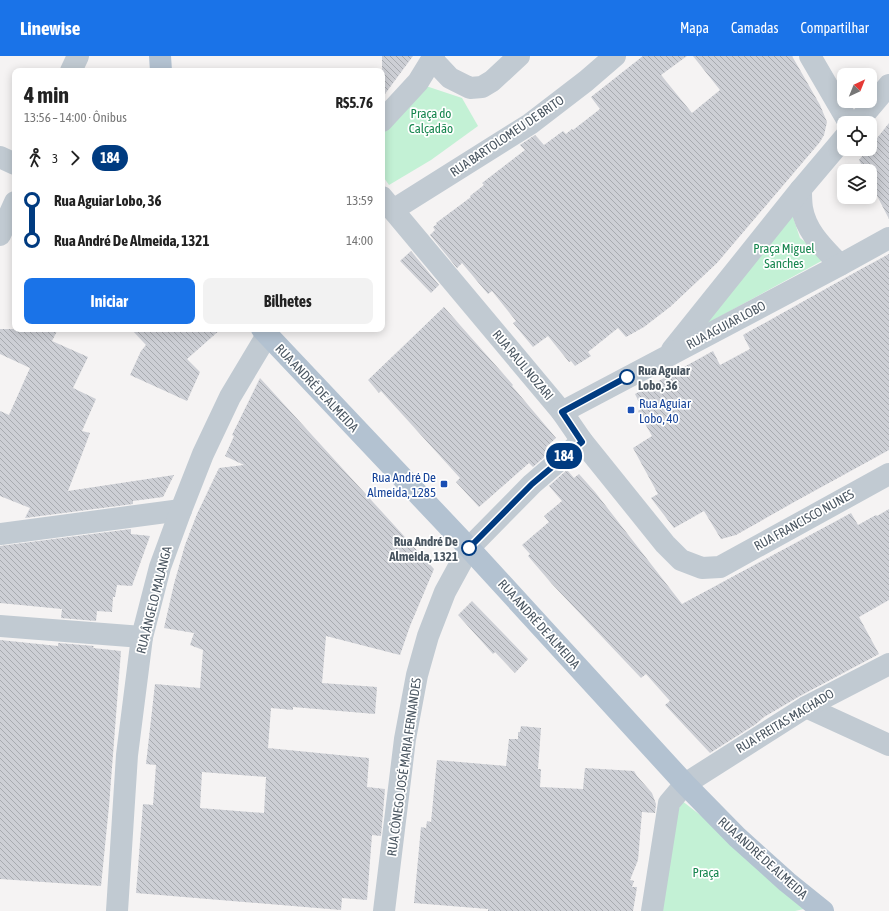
<!DOCTYPE html>
<html lang="pt">
<head>
<meta charset="utf-8">
<style>
  :root { --surface:#fff; --page:#f2f2f2; --text:#222; --muted:#767676; --accent:#1a73e8 }
  body { margin:0; font-family:"Asap Condensed",sans-serif; background:var(--page); color:var(--text); height:100vh; display:flex; flex-direction:column; font-size:15px; white-space:nowrap }
  * { box-sizing:border-box; margin:0 }
  p { font-size:13px; color:var(--muted) }
  .icon { flex:none; width:22px; height:22px; fill:none; stroke:currentColor; stroke-width:2; stroke-linecap:round; stroke-linejoin:round }
  .map { position:relative; flex:1; overflow:hidden }
  .details { position:absolute; left:12px; top:12px; width:373px; height:264px; display:flex; flex-direction:column; background:var(--surface); border-radius:8px; box-shadow:0 2px 10px #0003 }
  .details>* { flex:none }
  .badge { padding:0 8px; border-radius:13px; font-size:14px; line-height:26px }
  .needle { width:26px; rotate:43deg }
  .buttons { position:absolute; left:837px; top:12px; display:grid; gap:8px }
  .buttons a { display:grid; place-items:center; width:40px; height:40px; border-radius:8px; background:var(--surface); box-shadow:0 2px 10px #0003; font-size:20px }
  .map>.badge { position:absolute; translate:-50% -50%; box-shadow:0 0 0 2px #fff }
  .legs { display:flex; align-items:center; gap:6px; height:44px; padding:0 12px; font-size:13px }
  .legs p { margin-inline-start:auto }
  .overview { display:flex; align-items:center; justify-content:space-between; height:68px; padding:0 12px }
  h1 { font-size:22px; font-weight:700; line-height:30px }
  .primary-button { display:flex; gap:8px; margin-top:auto; padding:8px 12px }
  .primary-button a { flex:1; height:46px; border-radius:8px; background:var(--accent); color:#fff; font-size:16px; font-weight:700; line-height:46px; text-align:center }
  .primary-button a+a { background:var(--page); color:var(--text) }
  ul { padding:0 12px; list-style:none }
  li { display:flex; align-items:center; gap:14px; height:40px; font-size:15px }
  li i { display:grid; place-items:center; width:6px; height:100%; margin:0 5px; background:currentColor }
  li i::after { content:''; width:10px; height:10px; margin:-5px; border:3px solid; border-radius:50%; background:var(--surface) }
  li p { margin-inline-start:auto }
  li:first-child i { background:linear-gradient(#0000 50%,currentColor 0) }
  li:last-child i { background:linear-gradient(currentColor 50%,#0000 0) }
  header { display:flex; align-items:center; gap:24px; box-sizing:border-box; height:56px; padding:0 20px; background:var(--accent); color:#fff }
  header strong { font-size:19px }
  nav { display:flex; gap:22px; margin-inline-start:auto; font-size:14px }
  .map>svg:first-child { display:block }
  .green { fill:#c3f1d5 }
  .building { fill:url(#building-back-hatch); fill-rule:evenodd }
  .lines { fill:none; stroke-linecap:round; stroke-linejoin:round }
  .minor { stroke:#c1cad2; stroke-width:22 }
  .major { stroke:#b3c2d1; stroke-width:22 }
  .line-1-casing { stroke:#fff; stroke-width:9 }
  .line-1 { stroke:#003b80; stroke-width:6 }
  .stop-1-dot { fill:#fff; stroke:#003b80; stroke-width:2 }
  .transit-dot { fill:#1a4fb4; stroke:#fff; stroke-width:1.5 }
  .labels { text-anchor:middle; dominant-baseline:central; stroke-width:3.5; stroke-linejoin:round; paint-order:stroke }
  .park-label { font-size:13px; fill:#17864f; stroke:#fff }
  .street-label { font-size:13px; fill:#4a5661; stroke:#fff }
  .stop-label { font-size:13px; font-weight:bold; fill:#4a5661; stroke:#fff; text-anchor:start }
  .transit-label { font-size:13px; fill:#164399; stroke:#fff; text-anchor:start }
</style>
</head>
<body>
<header>
<strong>Linewise</strong>
<nav><a>Mapa</a><a>Camadas</a><a>Compartilhar</a></nav>
</header>
<div class="map">
<svg width="889" height="855" viewBox="0 0 889 855">
  <defs>
    <pattern id="building-back-hatch" width="6" height="6" patternUnits="userSpaceOnUse"><rect width="6" height="6" fill="#cdcfd5"/><path d="M-1 5l2 2M0 0l6 6M5-1l2 2" fill="none" stroke="#a8abb0"/></pattern>
  </defs>
  <rect width="100%" height="100%" fill="#f5f3f3"/>
  <g class="green">
    <path d="M423,29L462,42L478,70L431,104L389,129L382,119V71Z"/>
    <path d="M791,155L800,182L827,202L697,273Z"/>
    <path d="M681,744L727,780L804,853L795,855H661L670,789Z"/>
  </g>
  <g class="building">
    <path d="M382,0H413L382,42Z"/>
    <path d="M643,0H687L661,19L692,57L720,34L693,0H792L820,49L827,66L824,79L820,86L717,207L670,251L644,271L626,281L618,272L588,296L591,300L575,310L571,305L569,306L548,280L533,291L513,267L516,265L492,235L488,238L462,207L457,212L430,179L435,174L433,171L437,168L436,167L471,141L470,140L484,129L482,127L525,94L520,89L535,79L544,89L563,75L566,78L572,73L573,74L600,53L591,41Z"/>
    <path d="M889,67V163L870,126V115H865L859,104L868,93H870V91Z"/>
    <path d="M411,195L439,229L431,237L400,205Z"/>
    <path d="M889,198V394L796,445L736,479L721,483L704,455L674,472L651,442L658,438L633,392L652,380L638,355L642,352L635,338L713,295L720,309L750,293L743,279L863,212Z"/>
    <path d="M444,251L513,329L512,330L556,382L546,391L550,396L533,411L529,407L479,451L456,426L460,422L381,335L379,337L368,324Z"/>
    <path d="M0,273H58L52,285L88,301L73,332L96,343L82,375L90,377L68,435L174,419L163,441L133,445V448L25,462L30,452L0,440V355L9,359L30,312L0,298Z"/>
    <path d="M131,273H221L187,303L200,316L187,345L130,319L141,295L146,289Z"/>
    <path d="M260,322L434,513L410,570L400,599L326,580L322,627L377,631L375,658L293,651V654L271,652L268,692L369,702L367,731L385,733L381,780L372,779L367,844L342,842L341,854L136,837L143,748L153,749L156,709L146,708L155,628L200,632L203,594L190,589L194,577L164,572L174,528L185,489L197,458L219,412L244,409L225,400L234,380L232,379ZM202,716L266,721L264,757L200,752Z"/>
    <path d="M567,414L574,422L579,418L595,436L682,548L851,457L858,469L876,459L877,460L889,453V544L859,561L879,598L800,640L764,661L756,668L710,697L665,649L670,645L646,618L641,622L552,528L528,500L530,498L522,489L549,466L544,460L562,445L549,430Z"/>
    <path d="M131,473V478L150,480L132,530L117,529L115,541H113L112,556L97,555L96,565L61,562L62,553L0,547V490Z"/>
    <path d="M472,545L528,603L515,617L495,596L493,598L458,559Z"/>
    <path d="M0,584L58,590V587L94,590L93,592L121,595L109,750L101,830L0,823Z"/>
    <path d="M521,670L541,672L538,713H541L540,731L583,733L585,712L634,715L637,720L652,737L656,748L655,757L642,756L638,804L630,824L634,825L632,831H637L633,855H488V853L414,847L421,771L426,772L427,765L431,766L437,704L506,710L509,683H518V676H520Z"/>
  </g>
  <g class="lines">
    <g class="minor">
      <path d="M810,0L849,67"/>
      <path d="M432,3L450,22L470,32L482,31L492,25L519,0"/>
      <path d="M71,15L78,0"/>
      <path d="M382,65L418,26L434,0"/>
      <path d="M857,67L889,29"/>
      <path d="M0,101L15,108"/>
      <path d="M801,133C801,139 801,146 802,152C806,176 824,192 840,209"/>
      <path d="M382,141L562,356L582,385L665,488L681,504L702,512L720,511L889,418"/>
      <path d="M393,154L530,68L586,25L615,0"/>
      <path d="M0,179L15,146"/>
      <path d="M672,294L801,133L844,82"/>
      <path d="M562,356L840,209L889,182"/>
      <path d="M0,478L181,454"/>
      <path d="M0,570L142,581"/>
      <path d="M806,651L889,689"/>
      <path d="M117,855L127,699L142,581L160,511L181,454L203,398L230,341L267,279"/>
      <path d="M384,855L405,683L417,619L428,580L445,536L469,492L532,428L582,385"/>
      <path d="M652,855L669,747L685,728L806,651L889,608"/>
    </g>
    <g class="major">
      <path d="M160,0L161,15"/>
      <path d="M262,273L469,492L685,728L737,781L787,826L823,855"/>
    </g>
  </g>
  <g class="lines">
    <defs>
      <path id="line-1" d="M469,492L532,428L582,386L562,356L627,321"/>
    </defs>
    <use href="#line-1" class="line-1-casing"/>
    <use href="#line-1" class="line-1"/>
  </g>
  <g class="stop-1-dot">
    <circle cx="627" cy="321" r="7"/>
    <circle cx="469" cy="492" r="7"/>
  </g>
  <g class="transit-dot">
    <rect x="627" y="350" width="8" height="8" rx="2"/>
    <rect x="440" y="424" width="8" height="8" rx="2"/>
  </g>
  <g class="labels">
    <g class="park-label">
      <text x="431" y="57">Praça do<tspan x="431" dy="15">Calçadão</tspan></text>
      <text x="784" y="192">Praça Miguel<tspan x="784" dy="15">Sanches</tspan></text>
      <text x="706" y="816">Praça</text>
    </g>
    <g class="street-label">
      <text transform="translate(507 80) rotate(-34)">RUA BARTOLOMEU DE BRITO</text>
      <text transform="translate(726 269) rotate(-28)">RUA AGUIAR LOBO</text>
      <text transform="translate(523 309) rotate(50)">RUA RAUL NOZARI</text>
      <text transform="translate(317 332) rotate(47)">RUA ANDRÉ DE ALMEIDA</text>
      <text transform="translate(804 464) rotate(-29)">RUA FRANCISCO NUNES</text>
      <text transform="translate(154 544) rotate(-76)">RUA ÂNGELO MALANGA</text>
      <text transform="translate(539 568) rotate(48)">RUA ANDRÉ DE ALMEIDA</text>
      <text transform="translate(785 665) rotate(-31)">RUA FREITAS MACHADO</text>
      <text transform="translate(404 711) rotate(-82)">RUA CÔNEGO JOSÉ MARIA FERNANDES</text>
      <text transform="translate(763 802) rotate(42)">RUA ANDRÉ DE ALMEIDA</text>
    </g>
    <g class="stop-label">
      <text x="638" y="314">Rua Aguiar<tspan x="638" dy="15">Lobo, 36</tspan></text>
      <text x="458" y="485" text-anchor="end">Rua André De<tspan x="458" dy="15">Almeida, 1321</tspan></text>
    </g>
    <g class="transit-label">
      <text x="639" y="347">Rua Aguiar<tspan x="639" dy="15">Lobo, 40</tspan></text>
      <text x="436" y="421" text-anchor="end">Rua André De<tspan x="436" dy="15">Almeida, 1285</tspan></text>
    </g>
  </g>
</svg>
<div class="buttons">
<a><svg class="needle" viewBox="-14 -14 28 28"><path d="M0-13l5 13h-10z" fill="#e53935"/><path d="M0 13l5-13h-10z" fill="#767676"/></svg></a>
<a><svg class="icon" aria-label="locate" viewBox="0 0 24 24"><circle cx="12" cy="12" r="6"/><path d="M12 2v4M12 18v4M2 12h4M18 12h4"/></svg></a>
<a><svg class="icon" aria-label="layers" viewBox="0 0 24 24"><path d="M12 4l9 5-9 5-9-5zM3 14l9 5 9-5"/></svg></a>
</div>
<b class="badge" style="left:564px;top:400px;background:#003b80;color:#fff">184</b>
<section class="details">
<div class="overview"><div><h1>4 min</h1><p>13:56 – 14:00 · Ônibus</p></div><b>R$5.76</b></div>
<div class="legs"><svg class="icon" aria-label="walk" viewBox="0 0 24 24"><circle cx="13" cy="4" r="2"/><path d="M13 8l-2 6 4 7M11 14l-3 7M7 12l3-4h3l4 4"/></svg>3<svg class="icon" aria-label="forward" viewBox="0 0 24 24"><path d="M9 5l7 7-7 7"/></svg><b class="badge" style="background:#003b80;color:#fff">184</b></div>
<ul>
<li><i style="color:#003b80"></i><b>Rua Aguiar Lobo, 36</b><p>13:59</p></li>
<li><i style="color:#003b80"></i><b>Rua André De Almeida, 1321</b><p>14:00</p></li>
</ul>
<div class="primary-button"><a>Iniciar</a><a>Bilhetes</a></div>
</section>
</div>
</body>
</html>
